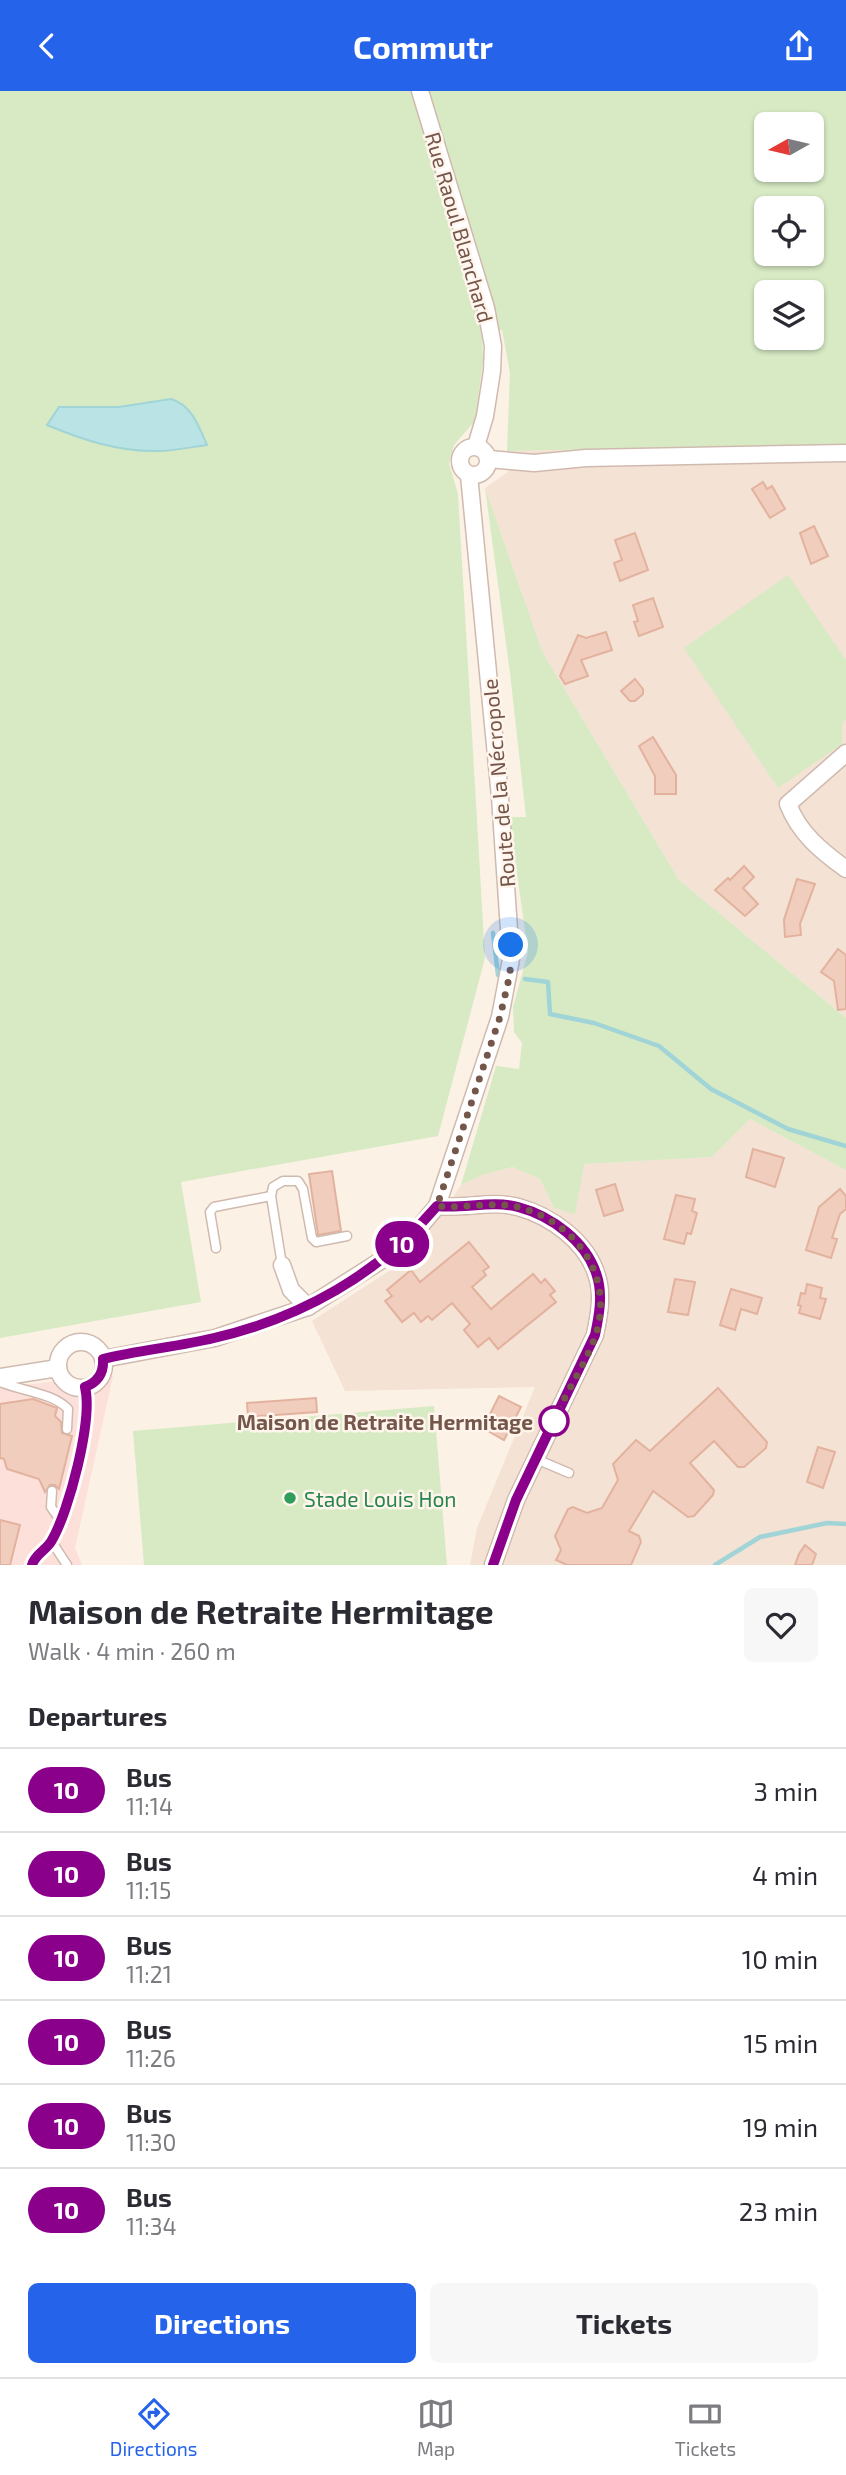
<!DOCTYPE html>
<html lang="en">
<head>
<meta charset="utf-8">
<style>
  :root { --surface:#fff; --page:#f7f7f7; --text:#2b2b33; --muted:#7c7c81; --line:#e1e1e2; --accent:#2563eb }
  body { margin:0; font-family:"Exo 2",sans-serif; background:var(--page); color:var(--text); height:100vh; display:flex; flex-direction:column; font-size:26px; white-space:nowrap }
  * { box-sizing:border-box; margin:0 }
  p { font-size:23px; color:var(--muted) }
  .icon { flex:none; width:38px; height:38px; fill:none; stroke:currentColor; stroke-width:2; stroke-linecap:round; stroke-linejoin:round }
  .map { position:relative; height:1474px; overflow:hidden }
  .panel { display:flex; flex-direction:column; background:var(--surface); flex:1 }
  .panel>* { flex:none }
  .badge { padding:0 14px; border-radius:23px; font-size:24px; line-height:46px }
  .needle { width:46px; rotate:262deg }
  .buttons { position:absolute; left:754px; top:21px; display:grid; gap:14px }
  .buttons a { display:grid; place-items:center; width:70px; height:70px; border-radius:10px; background:var(--surface); box-shadow:0 2px 5px #0004; font-size:35px }
  .you { position:absolute; width:35px; height:35px; margin:-18px; border:5px solid #fff; border-radius:50%; background:#1a73e8; box-shadow:0 0 0 10px #1a73e833 }
  .map>.badge { position:absolute; translate:-50% -50%; box-shadow:0 0 0 4px #fff }
  h2 { padding:0 28px; font-size:26px; line-height:63px }
  .round { display:grid; place-items:center; flex:none; width:74px; height:74px; border-radius:10px; background:var(--page) }
  .head { display:flex; align-items:center; justify-content:space-between; height:119px; padding:0 28px }
  h1 { font-size:33px; font-weight:700; line-height:52px }
  .primary-button { display:flex; gap:14px; margin-top:auto; padding:14px 28px }
  .primary-button a { flex:1; height:80px; border-radius:10px; background:var(--accent); color:#fff; font-size:28px; font-weight:700; line-height:80px; text-align:center }
  .primary-button a+a { background:var(--page); color:var(--text) }
  ul { padding:0; list-style:none }
  li { display:flex; align-items:center; gap:21px; height:84px; padding:0 28px; border-top:2px solid var(--line) }
  li div { flex:1 }
  li b { display:block; font-size:26px }
  li em { font-style:normal }
  li .badge { min-width:77px; font-weight:700; text-align:center }
  header { display:flex; justify-content:space-between; align-items:center; height:91px; padding:0 28px; background:var(--accent); color:#fff; font-size:32px; font-weight:700 }
  .tabs { display:flex; justify-content:space-around; align-items:center; height:98px; border-top:2px solid var(--line); background:var(--surface); font-size:19px; color:var(--muted) }
  .tabs a { display:grid; justify-items:center; gap:4px }
  .tabs .selected { color:var(--accent) }
  .map>svg:first-child { display:block }
  .residential { fill:#f4e2d4 }
  .commercial { fill:#fce0d9 }
  .green { fill:#d7eac4; fill-rule:evenodd }
  .water { fill:#bae3e5; stroke:#a0d4d7; stroke-width:2 }
  .lines { fill:none; stroke-linecap:round; stroke-linejoin:round }
  .stream { stroke:#a0d4d7; stroke-width:4.5 }
  .building { fill:#f1cdbd; stroke:#e3b29e; stroke-width:2 }
  .service-casing { stroke:#d0baaf; stroke-width:11 }
  .minor-casing { stroke:#d0baaf; stroke-width:19 }
  .service { stroke:#fff; stroke-width:8 }
  .minor { stroke:#fff; stroke-width:16 }
  .line-casing { stroke:#fff; stroke-width:16 }
  .line { stroke:#8b008b; stroke-width:10 }
  .walk { stroke:#75564b; stroke-width:7; stroke-dasharray:0 12.6 }
  .stop-dot { fill:#fff; stroke:#8b008b; stroke-width:3.5 }
  .leisure-dot { fill:#2e9e5b; stroke:#fff5ec; stroke-width:2.5 }
  .labels { text-anchor:middle; dominant-baseline:central; stroke-width:5; stroke-linejoin:round; paint-order:stroke }
  .street-label { font-size:21px; fill:#75564b; stroke:#fff5ec }
  .stop-label { font-size:21px; font-weight:bold; fill:#75564b; stroke:#fff5ec; text-anchor:end }
  .leisure-label { font-size:21px; fill:#27864d; stroke:#fff5ec; text-anchor:start }
</style>
</head>
<body>
<header><svg class="icon" aria-label="back" viewBox="0 0 24 24"><path d="M15 5l-7 7 7 7"/></svg>Commutr<svg class="icon" aria-label="share" viewBox="0 0 24 24"><path d="M12 15V3M7 8l5-5 5 5M5 13v7h14v-7"/></svg></header>
<div class="map">
<svg width="846" height="1474" viewBox="0 0 846 1474">
  <rect width="100%" height="100%" fill="#fcf1e5"/>
  <g class="residential">
    <path d="M846,353V927L679,789L543,562L485,397L509,380L507,360Z"/>
    <path d="M750,1028L846,1079V1474H470L477,1437L535,1296L345,1300L312,1230L412,1165L461,1094L482,1084L513,1076L540,1088L554,1117L583,1073L712,1066Z"/>
  </g>
  <path class="commercial" d="M113,1285L75,1457L82,1474H0V1296Z"/>
  <g class="green">
    <path d="M0,0H846V353L507,360L510,282L502,239L482,241L483,270L475,330L454,354L449,373L458,403L485,867L438,1045L181,1091L201,1211L0,1247ZM766,33H812V79H766ZM766,117H812V163H766ZM766,201H812V247H766ZM171,308L81,348L119,316Z"/>
    <path d="M485,397L543,562L679,789L846,927V1079L750,1028L712,1066L584,1073L575,1123L554,1117L540,1088L513,1076L482,1084L461,1094L496,975L519,978L522,952L514,941L513,916L528,861L509,726H526L510,582Z"/>
    <path d="M788,484L846,569V628L842,632V653L778,697L684,557Z"/>
    <path d="M434,1315L447,1474H144L133,1340Z"/>
  </g>
  <path class="water" d="M171,308C192,314 199,336 207,354C191,356 174,360 158,360C119,361 83,349 47,334L59,316H119Z"/>
  <g class="lines">
    <g class="stream">
      <path d="M493,842L498,884"/>
      <path d="M525,888L548,891L550,923L594,932L659,955L711,998L788,1038L846,1055"/>
      <path d="M715,1474L760,1446L827,1432L846,1433"/>
    </g>
  </g>
  <g class="building">
    <path d="M763,391L767,398L772,395L785,418L770,427L752,398Z"/>
    <path d="M814,435L828,465L811,473L800,442Z"/>
    <path d="M635,442L648,479L620,490L614,472L622,469L615,449Z"/>
    <path d="M653,507L663,536L639,545L634,531L638,530L633,514Z"/>
    <path d="M606,541L612,559L581,569L588,585L565,593L560,585L578,544L586,547Z"/>
    <path d="M635,588L643,598V603L635,610H630L621,600Z"/>
    <path d="M653,646L676,684V703H655V685L639,655Z"/>
    <path d="M744,775L754,786L743,797L758,813L745,825L715,799L728,787L730,789Z"/>
    <path d="M797,788L815,793L800,833L801,844L785,846L784,829Z"/>
    <path d="M838,858L846,864V918L838,919L834,890L821,881Z"/>
    <path d="M753,1058L784,1067L775,1096L746,1086Z"/>
    <path d="M332,1080L341,1140L318,1144L309,1083Z"/>
    <path d="M615,1093L623,1119L604,1125L596,1099Z"/>
    <path d="M840,1098L846,1105V1118L840,1123L832,1147L837,1148L831,1167L806,1159L819,1116Z"/>
    <path d="M676,1104L695,1108L692,1120L697,1122L691,1143L687,1142L684,1153L664,1148Z"/>
    <path d="M469,1151L489,1176L483,1180L486,1184L472,1196L491,1218L533,1183L541,1192L545,1188L555,1200L550,1204L556,1211L498,1258L489,1247L478,1256L464,1239L470,1233L452,1212L432,1229L428,1225L421,1231L414,1222L402,1231L385,1210L392,1205L387,1199L411,1179L420,1191Z"/>
    <path d="M675,1188L695,1191L688,1224L668,1221Z"/>
    <path d="M807,1193L822,1197L820,1207L826,1208L820,1228L799,1222L801,1215L798,1214L801,1202L805,1203Z"/>
    <path d="M731,1198L762,1207L757,1223L741,1218L735,1239L720,1234Z"/>
    <path d="M718,1297L767,1351L766,1357L744,1376H738L714,1350L690,1372L714,1399L713,1404L694,1425L688,1426L653,1400L629,1440L639,1445L641,1451L631,1474H567L556,1469L561,1459L555,1445L568,1418L573,1416L587,1422L602,1417L618,1389L613,1373L636,1349L650,1360Z"/>
    <path d="M499,1305L521,1316L504,1349L483,1337Z"/>
    <path d="M316,1307L317,1321L248,1326L247,1312Z"/>
    <path d="M33,1308L57,1317L55,1325L61,1331L62,1342L72,1345L59,1398L55,1394H50L45,1401L39,1388L7,1378L4,1368L0,1367V1313Z"/>
    <path d="M818,1356L835,1361L823,1397L807,1391Z"/>
    <path d="M0,1429L20,1434L10,1474H0Z"/>
    <path d="M805,1454L816,1463L812,1474H795L799,1463Z"/>
  </g>
  <g class="lines">
    <defs>
      <g id="service">
        <path d="M216,1157L210,1121L214,1116L271,1105"/>
        <path d="M282,1174L271,1105L273,1096L283,1090H298L303,1098L312,1147L316,1151L347,1145"/>
        <path d="M0,1291C22,1300 53,1302 68,1318L67,1338"/>
        <path d="M536,1368L569,1382"/>
        <path d="M52,1400L51,1416L60,1429"/>
        <path d="M52,1451L67,1474"/>
        <path d="M32,1474C35,1463 47,1459 52,1449C69,1420 93,1329 85,1296"/>
      </g>
      <g id="minor">
        <path d="M420,0L486,217L493,255L492,280L485,325L476,355"/>
        <circle cx="474" cy="370" r="14"/>
        <path d="M489,368L534,372L586,367L846,362"/>
        <path d="M846,662L788,713C799,742 821,760 846,778"/>
        <path d="M437,1115C464,1118 492,1109 518,1116C551,1125 587,1151 597,1185C603,1204 599,1225 595,1244L516,1409L493,1474"/>
        <path d="M282,1174L291,1199L308,1216"/>
        <circle cx="81" cy="1274" r="23"/>
        <path d="M103,1268L215,1247L308,1216L388,1165L414,1143L437,1115L500,926L511,868L500,706L469,384"/>
        <path d="M0,1286L58,1277"/>
      </g>
    </defs>
    <use href="#service" class="service-casing"/>
    <use href="#minor" class="minor-casing"/>
    <use href="#service" class="service"/>
    <use href="#minor" class="minor"/>
  </g>
  <g class="lines">
    <defs>
      <path id="line" d="M32,1474C35,1463 47,1459 52,1449C69,1420 93,1329 85,1296C98,1291 104,1282 103,1268C139,1259 177,1256 214,1247C301,1227 379,1183 437,1115C464,1118 492,1109 518,1116C552,1125 587,1151 597,1185C603,1204 599,1225 595,1244L516,1409L493,1474"/>
    </defs>
    <use href="#line" class="line-casing"/>
    <use href="#line" class="line"/>
    <path class="walk" d="M511,854L510,883L500,926L437,1115C464,1118 492,1110 518,1116C576,1131 614,1184 596,1243C586,1273 565,1302 554,1330"/>
  </g>
  <circle class="stop-dot" cx="554" cy="1330" r="14"/>
  <circle class="leisure-dot" cx="290" cy="1407" r="7"/>
  <g class="labels">
    <g class="street-label">
      <text transform="translate(460 136) rotate(74)">Rue Raoul Blanchard</text>
      <text transform="translate(498 692) rotate(-95)">Route de la Nécropole</text>
    </g>
    <g class="stop-label">
      <text x="533" y="1330">Maison de Retraite Hermitage</text>
    </g>
    <g class="leisure-label">
      <text x="304" y="1407">Stade Louis Hon</text>
    </g>
  </g>
</svg>
<div class="buttons">
<a><svg class="needle" viewBox="-14 -14 28 28"><path d="M0-13l5 13h-10z" fill="#e53935"/><path d="M0 13l5-13h-10z" fill="#7c7c81"/></svg></a>
<a><svg class="icon" aria-label="locate" viewBox="0 0 24 24"><circle cx="12" cy="12" r="6"/><path d="M12 2v4M12 18v4M2 12h4M18 12h4"/></svg></a>
<a><svg class="icon" aria-label="layers" viewBox="0 0 24 24"><path d="M12 4l9 5-9 5-9-5zM3 14l9 5 9-5"/></svg></a>
</div>
<div class="you" style="left:511px;top:854px"></div>
<b class="badge" style="left:402px;top:1153px;background:#8b008b;color:#fff">10</b>
</div>
<section class="panel">
<div class="head"><div><h1>Maison de Retraite Hermitage</h1><p>Walk · 4 min · 260 m</p></div><a class="round"><svg class="icon" aria-label="heart" viewBox="0 0 24 24"><path d="M12 20l-8-8c-3-5 5-10 8-4 3-6 11-1 8 4z"/></svg></a></div>
<h2>Departures</h2>
<ul>
<li><span class="badge" style="background:#8b008b;color:#fff">10</span><div><b>Bus</b><p>11:14</p></div><em>3 min</em></li>
<li><span class="badge" style="background:#8b008b;color:#fff">10</span><div><b>Bus</b><p>11:15</p></div><em>4 min</em></li>
<li><span class="badge" style="background:#8b008b;color:#fff">10</span><div><b>Bus</b><p>11:21</p></div><em>10 min</em></li>
<li><span class="badge" style="background:#8b008b;color:#fff">10</span><div><b>Bus</b><p>11:26</p></div><em>15 min</em></li>
<li><span class="badge" style="background:#8b008b;color:#fff">10</span><div><b>Bus</b><p>11:30</p></div><em>19 min</em></li>
<li><span class="badge" style="background:#8b008b;color:#fff">10</span><div><b>Bus</b><p>11:34</p></div><em>23 min</em></li>
</ul>
<div class="primary-button"><a>Directions</a><a>Tickets</a></div>
</section>
<nav class="tabs">
<a class="selected"><svg class="icon" aria-label="directions" viewBox="0 0 24 24"><path d="M12 3l9 9-9 9-9-9zM9 14v-3h6M13 9l2 2-2 2"/></svg>Directions</a>
<a><svg class="icon" aria-label="map" viewBox="0 0 24 24"><path d="M3 6l6-2 6 2 6-2v14l-6 2-6-2-6 2zM9 4v14M15 6v14"/></svg>Map</a>
<a><svg class="icon" aria-label="tickets" viewBox="0 0 24 24"><path d="M3 7h18v10H3zM15 7v10"/></svg>Tickets</a>
</nav>
</body>
</html>
